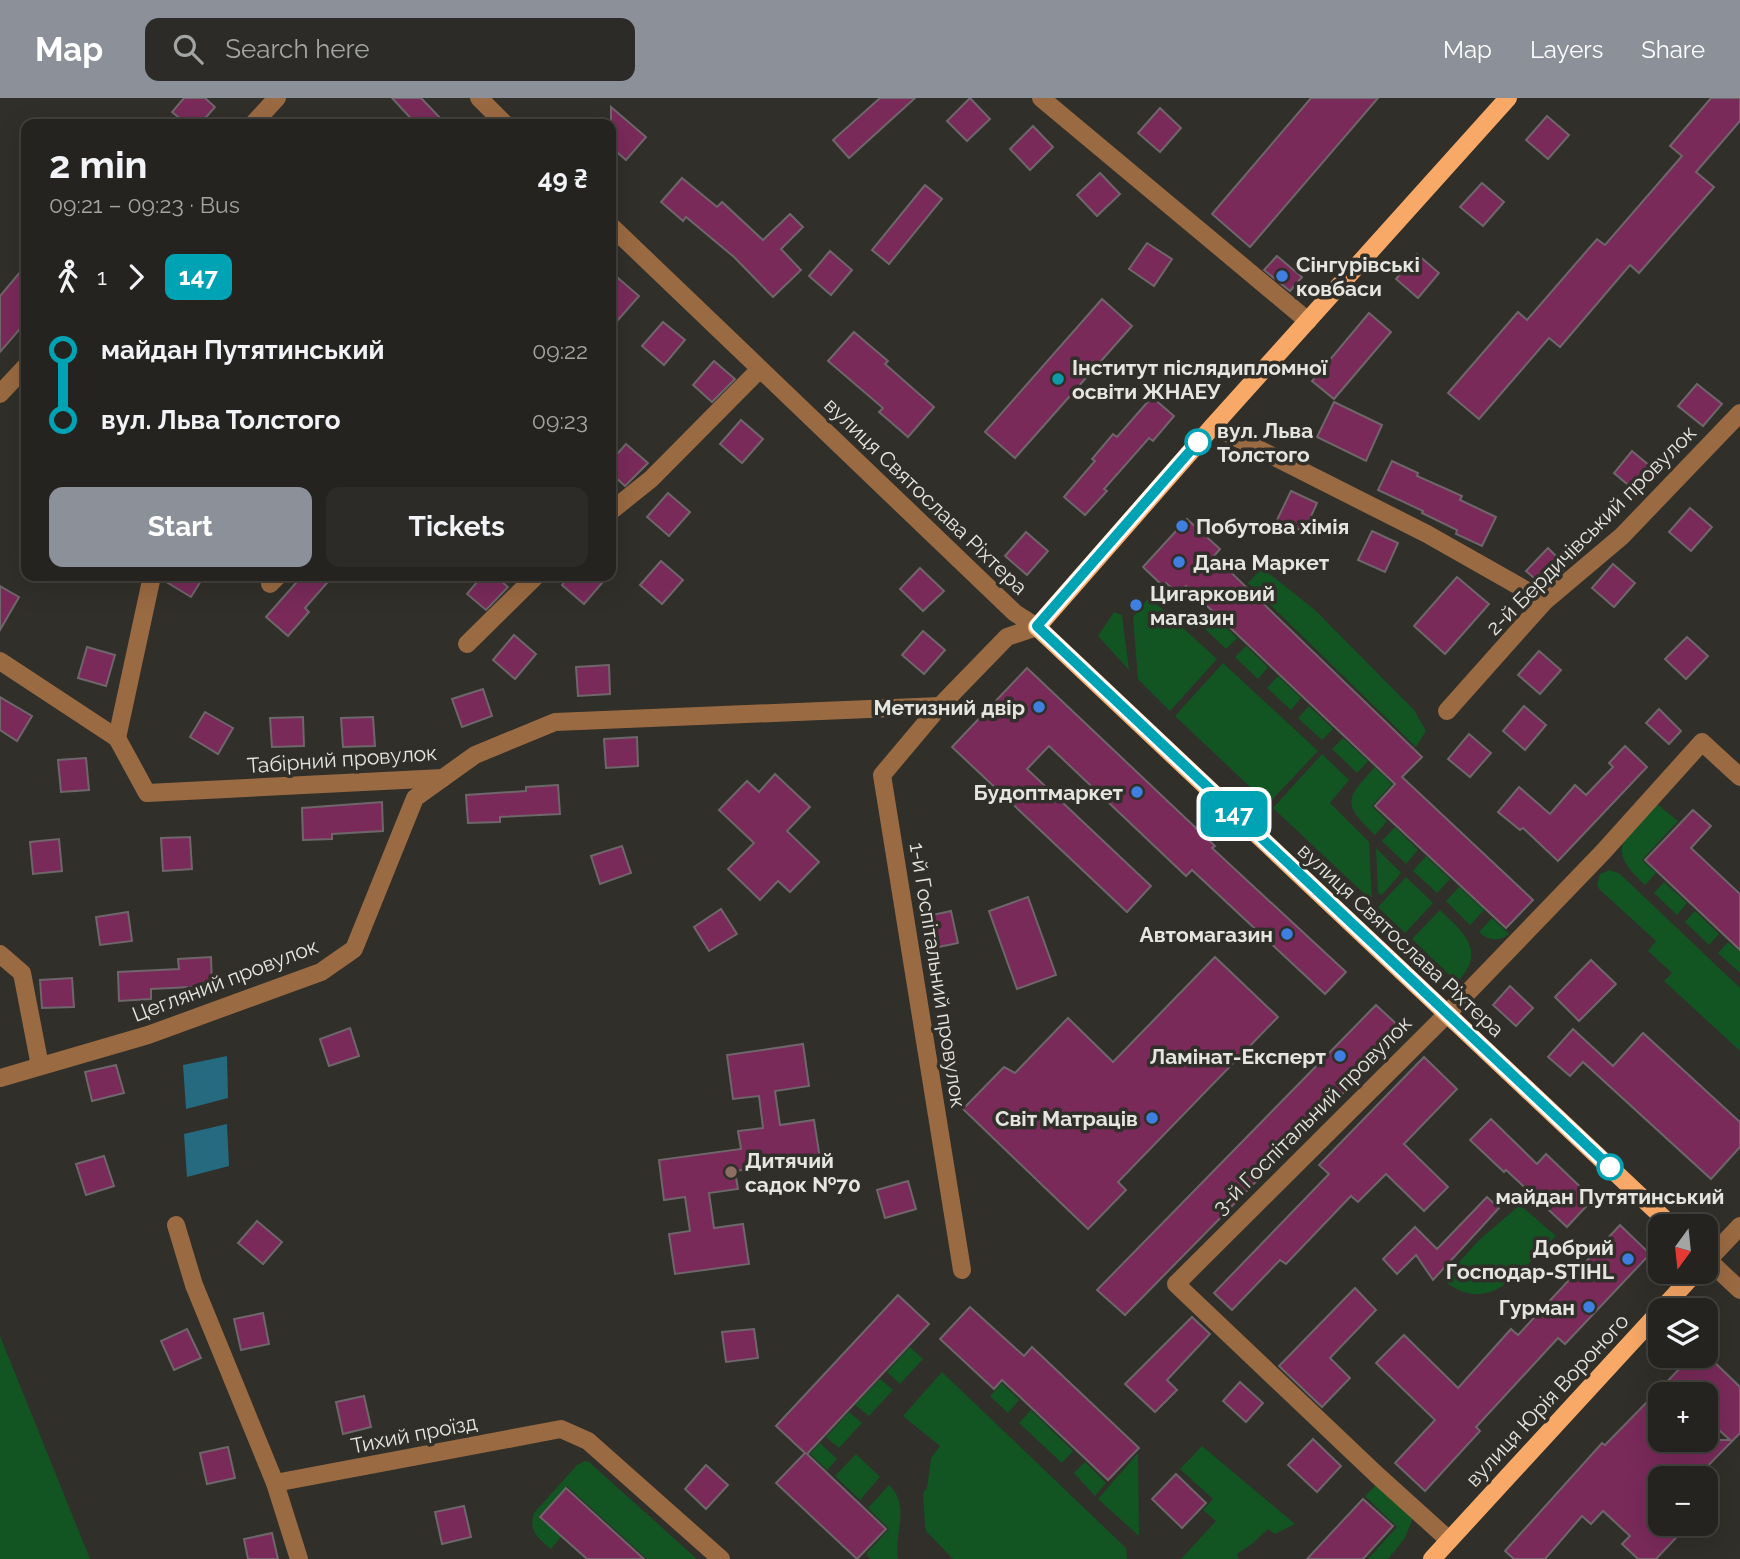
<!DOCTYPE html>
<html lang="en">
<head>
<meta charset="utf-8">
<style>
  :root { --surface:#24231f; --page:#2c2b28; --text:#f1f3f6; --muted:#a3a4a4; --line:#41403d; --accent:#8c9099 }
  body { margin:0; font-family:Raleway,sans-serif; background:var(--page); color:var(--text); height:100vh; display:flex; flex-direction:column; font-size:26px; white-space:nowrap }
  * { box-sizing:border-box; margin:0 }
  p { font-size:23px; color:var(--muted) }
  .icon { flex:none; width:38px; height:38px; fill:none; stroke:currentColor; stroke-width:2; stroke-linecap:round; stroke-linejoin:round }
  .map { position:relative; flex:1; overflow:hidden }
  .details { position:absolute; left:21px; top:21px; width:595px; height:462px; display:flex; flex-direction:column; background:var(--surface); border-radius:14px; box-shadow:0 7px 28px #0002,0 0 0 2px var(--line) }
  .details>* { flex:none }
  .badge { padding:0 14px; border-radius:10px; font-size:24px; line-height:46px }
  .needle { width:46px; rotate:195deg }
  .controls { position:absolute; left:1648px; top:1116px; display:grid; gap:14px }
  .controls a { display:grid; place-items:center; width:70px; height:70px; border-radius:14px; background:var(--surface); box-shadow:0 7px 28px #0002,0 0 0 2px var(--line); font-size:35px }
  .map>.badge { position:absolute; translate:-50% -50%; box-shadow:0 0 0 4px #fff }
  .legs { display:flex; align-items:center; gap:10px; height:77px; padding:0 28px; font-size:23px }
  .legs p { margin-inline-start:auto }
  .overview { display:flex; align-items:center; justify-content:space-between; height:119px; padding:0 28px }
  h1 { font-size:38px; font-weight:700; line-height:52px }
  .cta { display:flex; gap:14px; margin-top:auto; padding:14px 28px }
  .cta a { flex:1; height:80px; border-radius:14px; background:var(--accent); color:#fff; font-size:28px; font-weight:700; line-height:80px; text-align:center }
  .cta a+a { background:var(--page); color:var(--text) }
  ul { padding:0 28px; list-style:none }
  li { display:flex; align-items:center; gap:24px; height:70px; font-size:26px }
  li i { display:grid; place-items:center; width:10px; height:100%; margin:0 9px; background:currentColor }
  li i::after { content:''; width:18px; height:18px; margin:-9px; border:5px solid; border-radius:50%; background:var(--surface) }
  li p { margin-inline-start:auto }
  li:first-child i { background:linear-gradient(#0000 50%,currentColor 0) }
  li:last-child i { background:linear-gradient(currentColor 50%,#0000 0) }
  header { display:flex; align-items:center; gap:42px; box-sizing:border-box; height:98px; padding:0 35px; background:var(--accent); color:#fff }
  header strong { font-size:33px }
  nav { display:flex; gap:38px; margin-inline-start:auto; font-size:24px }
  .search { width:490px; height:63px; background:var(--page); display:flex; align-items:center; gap:18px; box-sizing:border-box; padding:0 24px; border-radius:14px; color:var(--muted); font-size:26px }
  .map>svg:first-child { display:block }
  .green { fill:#135423 }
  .water { fill:#266a7f }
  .building { fill:#792a59; stroke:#6e666a; stroke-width:2; fill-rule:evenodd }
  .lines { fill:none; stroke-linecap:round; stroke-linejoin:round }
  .minor { stroke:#9a6a42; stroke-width:18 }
  .major { stroke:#f9a967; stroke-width:18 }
  .line-1-casing { stroke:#fff; stroke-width:16 }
  .line-1 { stroke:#00a3b4; stroke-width:10 }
  .shop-dot { fill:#3f7fe0; stroke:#302f29; stroke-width:2.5 }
  .culture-dot { fill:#0f9aa8; stroke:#302f29; stroke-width:2.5 }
  .stop-1-dot { fill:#fff; stroke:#00a3b4; stroke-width:3.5 }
  .education-dot { fill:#8d6e63; stroke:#302f29; stroke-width:2.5 }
  .labels { text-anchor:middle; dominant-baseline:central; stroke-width:7; stroke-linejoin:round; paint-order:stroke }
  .poi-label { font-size:21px; font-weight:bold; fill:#e6e6e1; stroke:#302f29; text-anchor:end }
  .stop-label { font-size:21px; font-weight:bold; fill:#e6e6e1; stroke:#302f29; text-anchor:start }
  .street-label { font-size:21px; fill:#e6e6e1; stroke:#302f29 }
</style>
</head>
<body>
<header>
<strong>Map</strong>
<div class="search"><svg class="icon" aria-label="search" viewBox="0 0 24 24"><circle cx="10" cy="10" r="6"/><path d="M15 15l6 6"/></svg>Search here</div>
<nav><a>Map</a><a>Layers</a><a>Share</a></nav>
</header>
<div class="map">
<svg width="1740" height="1461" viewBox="0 0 1740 1461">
  <rect width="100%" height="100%" fill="#302f29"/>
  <g class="green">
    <path d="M1262,470L1315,512L1414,612L1426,633L1416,649L1248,485Z"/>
    <path d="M1149,499L1217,561L1170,613L1138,581L1133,519Z"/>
    <path d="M1114,514L1122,517L1129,572L1098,538Z"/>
    <path d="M1212,516L1237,540L1226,551L1201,527Z"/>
    <path d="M1246,548L1268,569L1258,581L1235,559Z"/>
    <path d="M1223,565L1318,653L1268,706L1175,618Z"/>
    <path d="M1278,578L1301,600L1291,612L1267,590Z"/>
    <path d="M1309,608L1333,631L1322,642L1298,620Z"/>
    <path d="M1343,640L1368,663L1357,675L1332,651Z"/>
    <path d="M1322,656L1349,682L1330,705L1369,744L1372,803L1273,710Z"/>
    <path d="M1375,669L1392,686L1372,708L1387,723L1375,737C1342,705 1345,702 1375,669Z"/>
    <path d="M1657,706L1678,723L1642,762L1656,775L1645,787C1603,748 1625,741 1657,706Z"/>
    <path d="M1395,729L1418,752L1406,766L1382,743Z"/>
    <path d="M1376,750L1401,775L1382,797L1378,795Z"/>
    <path d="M1426,758L1450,781L1437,795L1413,773Z"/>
    <path d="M1610,772L1620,776L1740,890V953L1664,883L1672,875L1648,853L1656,843L1599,791L1597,787L1600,776Z"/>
    <path d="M1406,779L1433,805L1405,835L1378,809Z"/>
    <path d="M1664,784L1687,805L1677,817L1654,795Z"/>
    <path d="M1459,789L1484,812L1470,827L1446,803Z"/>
    <path d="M1440,812C1463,834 1488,854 1457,884L1412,841Z"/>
    <path d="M1695,813L1719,836L1709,847L1685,824Z"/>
    <path d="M1492,820L1509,836C1500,844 1488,843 1479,834Z"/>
    <path d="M1728,844L1740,854V875L1718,855Z"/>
    <path d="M1520,1107L1556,1138C1522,1170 1491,1221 1443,1182L1478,1143Z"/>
    <path d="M0,1238L90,1461H0Z"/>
    <path d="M910,1249L923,1261L900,1286L887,1274Z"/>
    <path d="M942,1274L1126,1450L1127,1461H953L926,1433L925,1428L923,1395L927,1390L931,1360L940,1348L903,1318Z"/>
    <path d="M880,1281L893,1292L869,1318L855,1307Z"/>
    <path d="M1002,1285L1019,1302L1008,1315L990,1298Z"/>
    <path d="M1031,1312L1073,1353L1062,1365L1019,1325Z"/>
    <path d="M849,1314L862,1325L839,1350L826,1339Z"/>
    <path d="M820,1345L837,1361L827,1372L810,1356Z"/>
    <path d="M1202,1348L1295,1426L1275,1436L1268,1431L1253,1445L1237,1456L1238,1461H1181L1216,1423L1203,1412L1213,1401L1180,1371Z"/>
    <path d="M1138,1355L1139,1438L1098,1401Z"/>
    <path d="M856,1356L880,1379L860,1402L835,1378Z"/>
    <path d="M585,1363L589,1364L697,1461H647L567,1388L538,1419L561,1439L551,1451C538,1440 528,1433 534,1415L577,1367Z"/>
    <path d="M1085,1364L1106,1385L1095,1398L1074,1375Z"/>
    <path d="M889,1387C911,1408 894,1434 898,1461H871L866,1456L889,1431L868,1410Z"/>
    <path d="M1376,1387L1413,1420L1405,1440L1388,1461H1368L1397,1429L1365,1398Z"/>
  </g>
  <g class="water">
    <path d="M227,958L228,1000L186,1011L183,967Z"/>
    <path d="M227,1026L229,1068L187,1079L184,1036Z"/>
  </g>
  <g class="building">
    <path d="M184,0H205L215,9L200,26H187L172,14Z"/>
    <path d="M392,0H421L446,26H416Z"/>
    <path d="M880,0H915L849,60L833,42Z"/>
    <path d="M970,0L990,21L967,43L947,23Z"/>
    <path d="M1311,0H1378L1250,149L1212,116Z"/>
    <path d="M1711,0H1740V23L1696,74L1714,89L1639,175L1630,167L1560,249L1549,240L1479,321L1448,295L1518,214L1527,222L1597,141L1605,147L1682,58L1670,48Z"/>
    <path d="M611,9L646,39L626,62L611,49Z"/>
    <path d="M1160,10L1181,30L1160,54L1138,35Z"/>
    <path d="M1547,18L1569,37L1548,61L1526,42Z"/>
    <path d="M1033,28L1053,49L1030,72L1010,51Z"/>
    <path d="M1100,75L1120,96L1097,118L1077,97Z"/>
    <path d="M682,80L717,109L722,104L763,142L790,116L803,129L781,151L801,172L773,199L734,159L686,119L683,123L661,104Z"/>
    <path d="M1482,85L1504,104L1483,128L1460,109Z"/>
    <path d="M925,87L942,101L889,166L872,152Z"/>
    <path d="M1147,145L1172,161L1154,188L1129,171Z"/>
    <path d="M830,153L852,172L831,197L809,178Z"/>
    <path d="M1417,156L1439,175L1418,200L1396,181Z"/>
    <path d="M1277,158L1302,179L1290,193L1264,172Z"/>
    <path d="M26,167V224L0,254V198Z"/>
    <path d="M611,174L639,198L611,230Z"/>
    <path d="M1102,201L1132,228L1015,360L985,334Z"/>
    <path d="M1369,215L1391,234L1334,301L1312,283Z"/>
    <path d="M663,224L685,242L664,267L642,248Z"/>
    <path d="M854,234L888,263L885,266L934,309L908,339L879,314L883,310L828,263Z"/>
    <path d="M714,263L735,281L712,304L693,287Z"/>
    <path d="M1697,286L1722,306L1703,328L1678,308Z"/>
    <path d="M1152,299L1174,318L1153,343L1149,340L1104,391L1107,393L1085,417L1064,399L1095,363L1092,361L1113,336L1117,339Z"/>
    <path d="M1334,304L1382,327L1366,363L1317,339Z"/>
    <path d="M741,322L763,341L742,365L720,346Z"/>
    <path d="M626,346L648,365L625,388L611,375V363Z"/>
    <path d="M1632,353L1657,374L1639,396L1614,375Z"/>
    <path d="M1392,363L1418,375L1417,378L1462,398L1460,402L1496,419L1482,448L1456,436L1457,432L1422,415L1423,413L1378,392Z"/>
    <path d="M1291,393L1317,405L1304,434L1277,422Z"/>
    <path d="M668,395L690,414L669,438L647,419Z"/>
    <path d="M1690,410L1712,429L1691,453L1669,434Z"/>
    <path d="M1187,421L1220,451L1214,458L1422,659L1402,679L1533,802L1506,830L1375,708L1395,686L1186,488L1179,496L1166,485L1163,488L1143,469Z"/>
    <path d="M1372,433L1398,445L1385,474L1358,462Z"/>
    <path d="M1026,434L1048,453L1027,477L1005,458Z"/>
    <path d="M1548,450L1567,469L1544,489L1526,473Z"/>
    <path d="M661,463L683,482L662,506L640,487Z"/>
    <path d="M1613,466L1635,485L1614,509L1592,490Z"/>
    <path d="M920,470L944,493L923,513L900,491Z"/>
    <path d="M163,478H204L191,499L163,482Z"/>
    <path d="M302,478H333L305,510L309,514L288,538L266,519Z"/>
    <path d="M482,478H495L508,489L486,512L467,496Z"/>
    <path d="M569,478H608L584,506L562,487Z"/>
    <path d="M1457,479L1489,506L1445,556L1414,528Z"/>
    <path d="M0,488L19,499L0,532Z"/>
    <path d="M923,533L945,552L924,576L902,557Z"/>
    <path d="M514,537L536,556L515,581L493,562Z"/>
    <path d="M1687,539L1708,558L1686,581L1665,561Z"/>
    <path d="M87,549L115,557L106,588L78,580Z"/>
    <path d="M1539,553L1561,572L1540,596L1518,577Z"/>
    <path d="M609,567L610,596L578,598L576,569Z"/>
    <path d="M1027,570L1215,748L1212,750L1346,874L1325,896L1192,772L1186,778L1049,648L1027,671L1151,788L1127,814L952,649Z"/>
    <path d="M483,591L492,618L462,629L452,601Z"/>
    <path d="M0,599L32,618L17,643L0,632Z"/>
    <path d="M1524,608L1546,627L1525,652L1503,633Z"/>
    <path d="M1659,611L1681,633L1669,646L1646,625Z"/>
    <path d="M205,614L233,630L218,656L190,639Z"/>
    <path d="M303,619L304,648L272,649L270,620Z"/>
    <path d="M373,619L375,648L343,649L341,620Z"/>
    <path d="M1469,636L1491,655L1470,679L1448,661Z"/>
    <path d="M637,639L638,668L606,670L604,641Z"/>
    <path d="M1625,648L1647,669L1558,763L1523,730L1520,732L1498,714L1519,689L1550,716L1575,687L1586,697L1613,669L1609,665Z"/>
    <path d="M86,660L89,692L61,694L58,662Z"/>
    <path d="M775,676L810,709L787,733L819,764L790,794L778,783L760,802L728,771L754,745L719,712L747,683L759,694Z"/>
    <path d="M558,687L560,716L500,719V724L468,725L466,697L526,693V689Z"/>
    <path d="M382,704L383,733L332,736V741L303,742L302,710Z"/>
    <path d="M1693,712L1711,728L1691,750L1740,796V852L1645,762Z"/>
    <path d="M190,739L192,771L163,773L161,740Z"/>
    <path d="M59,741L62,773L33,776L30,744Z"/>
    <path d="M622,748L631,775L600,786L591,758Z"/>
    <path d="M1028,799L1056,877L1017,891L989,813Z"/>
    <path d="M721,811L737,836L709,853L694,829Z"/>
    <path d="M951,813L958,845L929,851L923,819Z"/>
    <path d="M128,814L132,843L100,847L96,819Z"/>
    <path d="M211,859L212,888L151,891V901L119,903L118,874L179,871L178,861Z"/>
    <path d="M1215,859L1278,919L1118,1084L1126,1092L1088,1131L963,1011L1004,969L1015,975L1068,920L1113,964Z"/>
    <path d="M1591,862L1616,886L1579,923L1555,899Z"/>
    <path d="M72,880L74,909L42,910L40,882Z"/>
    <path d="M1510,888L1533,910L1516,928L1493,907Z"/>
    <path d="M1376,907L1404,933L1125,1217L1097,1192Z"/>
    <path d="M350,930L359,958L329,968L320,941Z"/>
    <path d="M1573,931L1613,968L1643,935L1740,1024V1049L1711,1081L1583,964L1570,978L1548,959Z"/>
    <path d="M803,946L809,988L775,993L780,1027L814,1022L820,1061L735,1073L738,1091L709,1095L714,1130L743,1126L749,1166L675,1176L669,1136L690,1133L685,1099L664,1102L659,1062L741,1051L738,1033L763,1030L759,998L733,1001L727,957Z"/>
    <path d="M1424,959L1457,991L1404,1046L1448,1089L1424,1113L1386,1076L1358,1104L1351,1098L1286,1166L1280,1162L1232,1212L1214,1195L1329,1076L1319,1067Z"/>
    <path d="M116,967L124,995L92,1003L85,974Z"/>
    <path d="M1491,1021L1537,1066L1546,1056L1593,1101L1567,1129L1506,1072L1504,1074L1470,1042Z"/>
    <path d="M104,1058L114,1088L86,1097L76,1066Z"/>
    <path d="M908,1083L916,1111L885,1120L877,1092Z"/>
    <path d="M1487,1099L1499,1110L1433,1182L1416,1157L1397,1176L1383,1161L1415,1129L1437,1151Z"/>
    <path d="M257,1123L282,1144L263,1166L238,1145Z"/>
    <path d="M1620,1127L1650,1156L1565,1246L1558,1240L1476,1329L1480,1333L1425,1393L1395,1365L1435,1322L1376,1265L1404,1237L1458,1290L1511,1231L1518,1237Z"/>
    <path d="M1355,1190L1376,1212L1330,1260L1350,1280L1322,1309L1279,1268Z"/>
    <path d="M898,1197L929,1226L807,1356L886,1431L857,1461L776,1385L805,1355L776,1328Z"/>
    <path d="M970,1209L1024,1258L1032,1249L1139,1350L1108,1382L1002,1282L994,1291L940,1241Z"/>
    <path d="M263,1215L269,1246L241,1252L234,1221Z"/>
    <path d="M1192,1219L1210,1236L1167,1282L1177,1292L1155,1314L1125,1286Z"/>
    <path d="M187,1231L201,1260L174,1272L161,1243Z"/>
    <path d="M754,1231L758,1260L726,1264L722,1234Z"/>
    <path d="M1692,1258H1708L1740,1289V1335L1695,1381H1661V1426H1689L1656,1461H1638L1622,1446L1630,1438L1603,1413L1591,1426L1582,1418L1545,1461H1514L1505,1453L1602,1345L1605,1347ZM1661,1297H1706V1320L1730,1342H1661Z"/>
    <path d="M1240,1284L1263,1305L1246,1324L1223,1303Z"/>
    <path d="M364,1298L371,1329L343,1336L336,1304Z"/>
    <path d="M1313,1341L1341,1368L1317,1394L1288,1367Z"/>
    <path d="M228,1349L235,1380L207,1386L200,1355Z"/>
    <path d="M706,1367L728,1387L706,1411L685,1391Z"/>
    <path d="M1176,1376L1206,1405L1182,1430L1152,1401Z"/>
    <path d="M566,1390L644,1461H587L540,1419Z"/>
    <path d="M1363,1401L1393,1428L1363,1461H1307Z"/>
    <path d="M464,1408L471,1439L442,1446L435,1414Z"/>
    <path d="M272,1435L278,1461H248L244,1441Z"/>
  </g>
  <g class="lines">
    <g class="minor">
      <path d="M479,0L505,26"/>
      <path d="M1041,0L1308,223"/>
      <path d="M253,26L277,0"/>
      <path d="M611,128L1015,515L1037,529"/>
      <path d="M0,296L26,268"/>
      <path d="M1213,328L1427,436L1545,503"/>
      <path d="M611,413L651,381L760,271"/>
      <path d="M270,486L278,478"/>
      <path d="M467,546L536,478"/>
      <path d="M0,563L117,640L147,695L443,680"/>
      <path d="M1447,613L1545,503L1622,438L1740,315"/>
      <path d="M117,640L152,478"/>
      <path d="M0,856L22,875L40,968"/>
      <path d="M0,980L148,937L321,874L354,851L415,700L475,657L555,624L940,608"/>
      <path d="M176,1127L194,1187L275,1385L299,1461"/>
      <path d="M1740,1128L1708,1162L1740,1192"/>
      <path d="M962,1172L882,677L940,608L1007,539L1037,529"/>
      <path d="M275,1385L561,1331L588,1343L721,1461"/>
      <path d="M1449,1442L1377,1377L1176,1186L1446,917L1603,754L1702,644L1740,679"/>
    </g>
    <g class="major">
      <path d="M1508,0L1213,328L1037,529L1673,1129"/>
      <path d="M1706,1160V1163"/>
      <path d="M1432,1461L1696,1174"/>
    </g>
  </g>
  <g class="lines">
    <defs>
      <path id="line-1" d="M1198,344L1037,528L1610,1069"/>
    </defs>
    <use href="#line-1" class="line-1-casing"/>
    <use href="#line-1" class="line-1"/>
  </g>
  <g class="shop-dot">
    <circle cx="1282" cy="178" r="7"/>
    <circle cx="1182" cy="428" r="7"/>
    <circle cx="1179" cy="464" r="7"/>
    <circle cx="1136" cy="507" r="7"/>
    <circle cx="1039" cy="609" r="7"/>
    <circle cx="1137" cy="694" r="7"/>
    <circle cx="1287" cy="836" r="7"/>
    <circle cx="1340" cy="958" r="7"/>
    <circle cx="1152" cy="1020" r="7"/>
    <circle cx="1628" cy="1161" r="7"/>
    <circle cx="1589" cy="1209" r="7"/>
  </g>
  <circle class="culture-dot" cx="1058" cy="281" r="7"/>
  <g class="stop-1-dot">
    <circle cx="1198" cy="344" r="12"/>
    <circle cx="1610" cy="1069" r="12"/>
  </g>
  <circle class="education-dot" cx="731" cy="1074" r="7"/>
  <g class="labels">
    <g class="poi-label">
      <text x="1296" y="166" text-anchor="start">Сінгурівські<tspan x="1296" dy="24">ковбаси</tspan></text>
      <text x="1072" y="269" text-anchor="start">Інститут післядипломної<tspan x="1072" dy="24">освіти ЖНАЕУ</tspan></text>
      <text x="1196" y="428" text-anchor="start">Побутова хімія</text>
      <text x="1193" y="464" text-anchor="start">Дана Маркет</text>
      <text x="1150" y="495" text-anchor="start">Цигарковий<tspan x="1150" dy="24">магазин</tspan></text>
      <text x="1025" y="609">Метизний двір</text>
      <text x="1123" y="694">Будоптмаркет</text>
      <text x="1273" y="836">Автомагазин</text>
      <text x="1326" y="958">Ламінат-Експерт</text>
      <text x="1138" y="1020">Світ Матраців</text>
      <text x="745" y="1062" text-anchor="start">Дитячий<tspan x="745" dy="24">садок №70</tspan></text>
      <text x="1614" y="1149">Добрий<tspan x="1614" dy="24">Господар-STIHL</tspan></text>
      <text x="1575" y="1209">Гурман</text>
    </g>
    <g class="stop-label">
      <text x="1217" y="332">вул. Льва<tspan x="1217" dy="24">Толстого</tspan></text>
      <text x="1610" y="1098" text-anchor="middle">майдан Путятинський</text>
    </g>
    <g class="street-label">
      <text transform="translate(926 398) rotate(44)">вулиця Святослава Ріхтера</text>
      <text transform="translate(1591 432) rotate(-45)">2-й Бердичівський провулок</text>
      <text transform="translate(342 661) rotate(-4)">Табірний провулок</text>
      <text transform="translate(1401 842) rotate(43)">вулиця Святослава Ріхтера</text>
      <text transform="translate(938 877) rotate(81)">1-й Госпітальний провулок</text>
      <text transform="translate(225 882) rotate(-21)">Цегляний провулок</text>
      <text transform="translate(1312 1017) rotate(-45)">3-й Госпітальний провулок</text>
      <text transform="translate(1547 1302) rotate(-47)">вулиця Юрія Вороного</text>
      <text transform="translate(414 1336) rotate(-11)">Тихий проїзд</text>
    </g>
  </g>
</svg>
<div class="controls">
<a><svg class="needle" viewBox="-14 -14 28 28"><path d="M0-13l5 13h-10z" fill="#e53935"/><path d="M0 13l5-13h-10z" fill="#a3a4a4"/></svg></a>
<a><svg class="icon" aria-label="layers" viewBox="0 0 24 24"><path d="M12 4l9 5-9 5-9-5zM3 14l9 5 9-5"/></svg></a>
<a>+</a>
<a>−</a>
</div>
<b class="badge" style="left:1234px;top:716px;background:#00a3b4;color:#fff">147</b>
<section class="details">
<div class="overview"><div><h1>2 min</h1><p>09:21 – 09:23 · Bus</p></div><b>49 ₴</b></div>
<div class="legs"><svg class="icon" aria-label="walk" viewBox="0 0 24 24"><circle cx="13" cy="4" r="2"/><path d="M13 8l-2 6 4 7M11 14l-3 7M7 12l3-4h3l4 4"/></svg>1<svg class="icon" aria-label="forward" viewBox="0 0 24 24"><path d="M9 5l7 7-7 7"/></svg><b class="badge" style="background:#00a3b4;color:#fff">147</b></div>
<ul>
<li><i style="color:#00a3b4"></i><b>майдан Путятинський</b><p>09:22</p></li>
<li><i style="color:#00a3b4"></i><b>вул. Льва Толстого</b><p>09:23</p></li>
</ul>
<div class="cta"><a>Start</a><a>Tickets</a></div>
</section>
</div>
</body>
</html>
